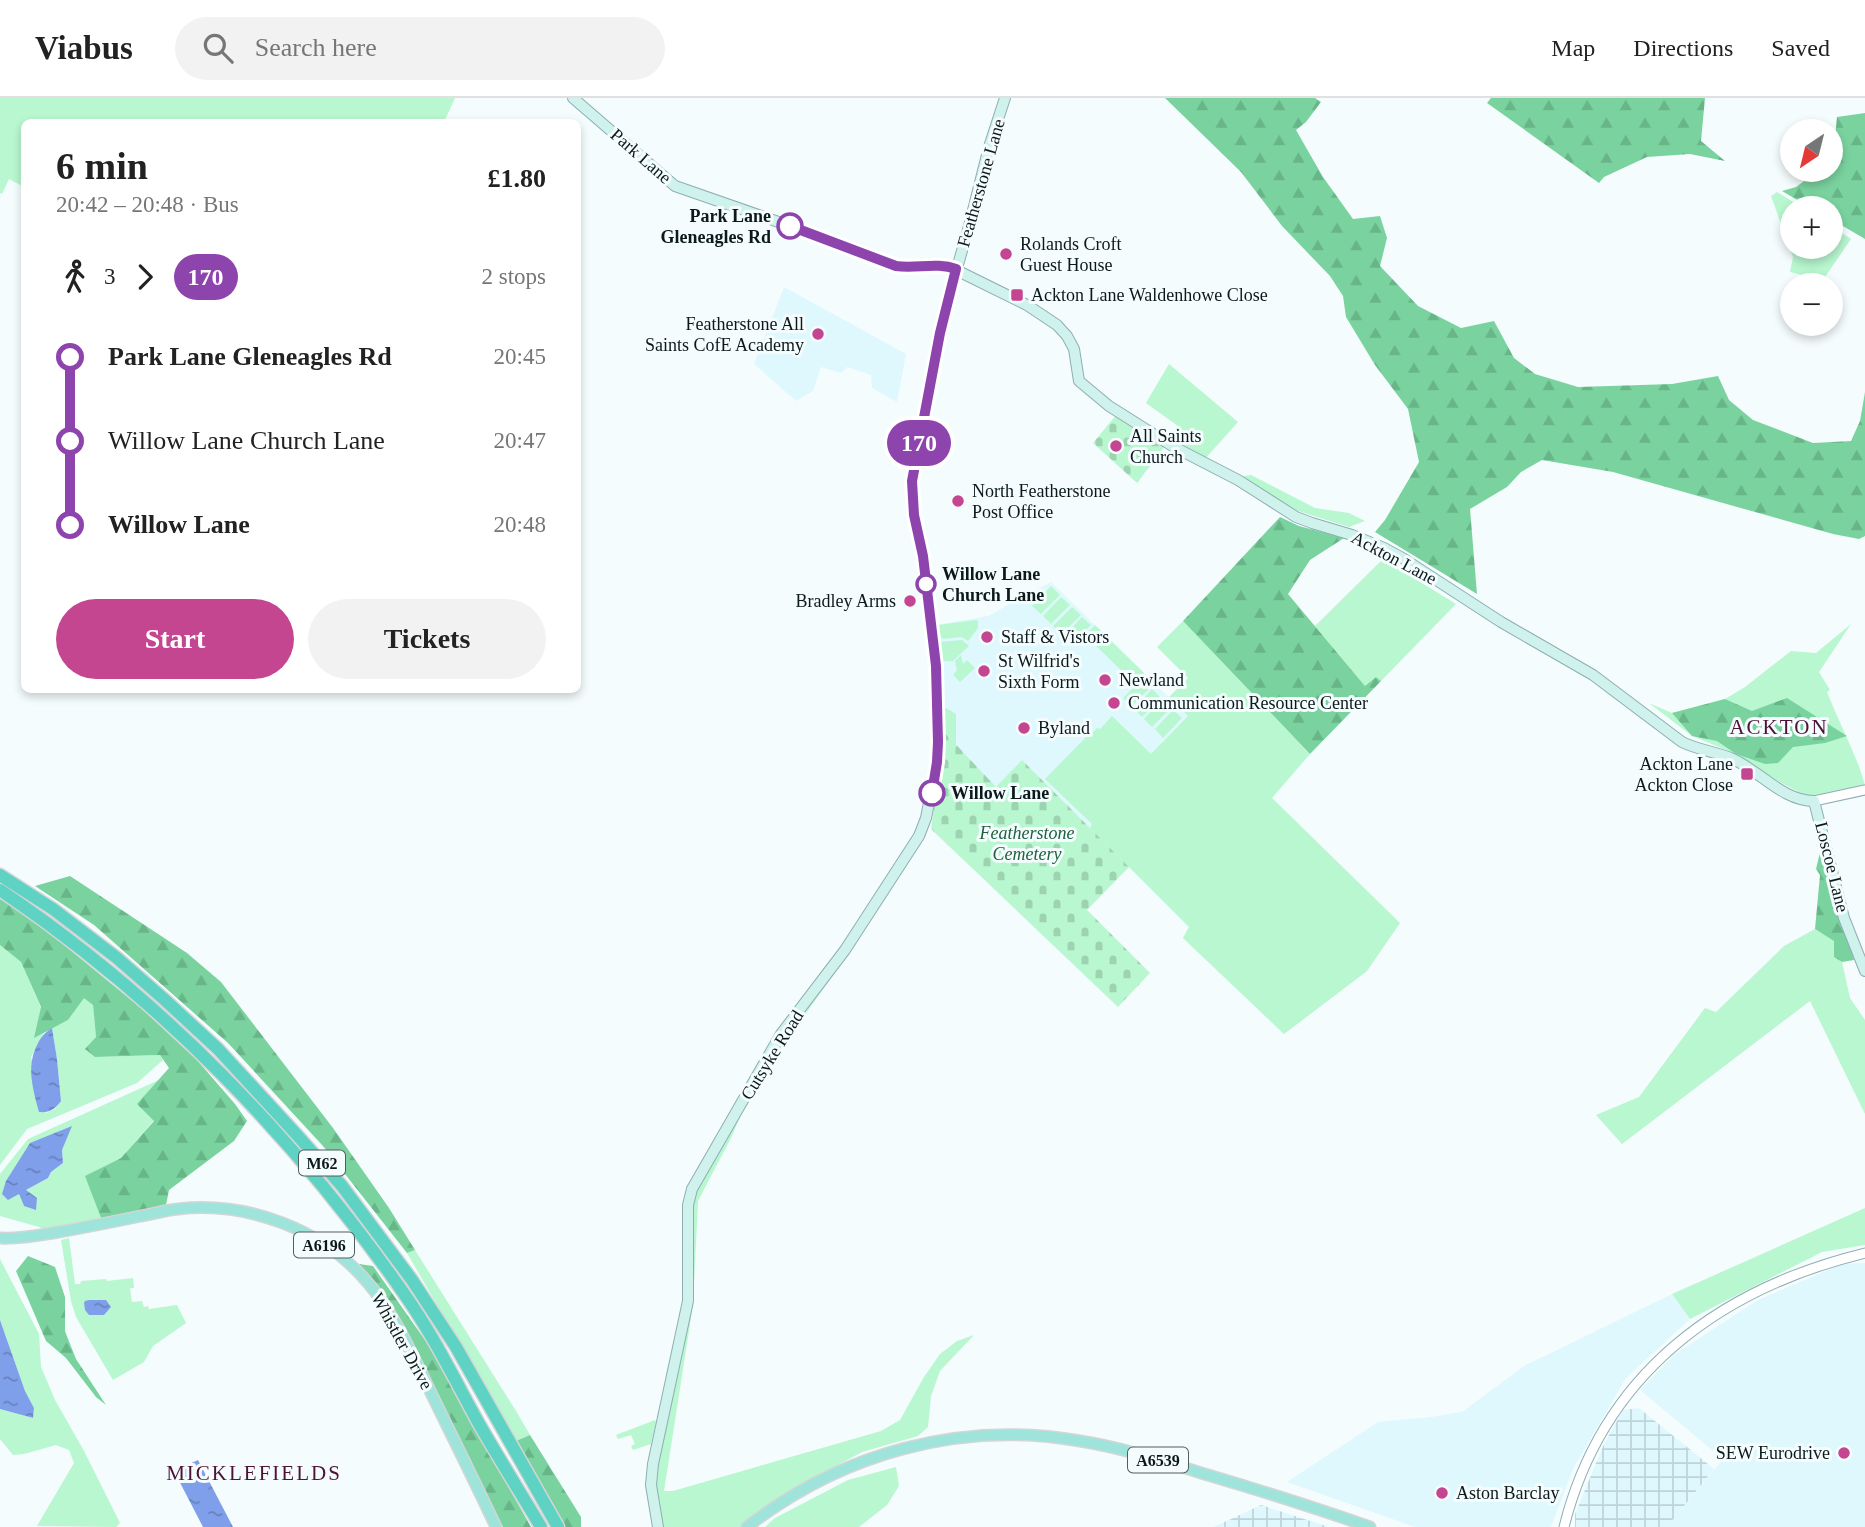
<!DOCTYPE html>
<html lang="en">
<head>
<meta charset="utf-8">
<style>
  :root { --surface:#fff; --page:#f2f2f2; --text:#222; --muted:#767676; --line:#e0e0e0; --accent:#c44590 }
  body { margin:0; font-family:"Times New Roman",serif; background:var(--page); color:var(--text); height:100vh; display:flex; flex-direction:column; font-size:26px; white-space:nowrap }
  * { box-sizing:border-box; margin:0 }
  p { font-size:23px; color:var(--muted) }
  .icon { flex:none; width:38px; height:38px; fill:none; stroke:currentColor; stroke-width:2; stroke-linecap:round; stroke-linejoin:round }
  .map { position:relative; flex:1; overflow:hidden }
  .drawer { position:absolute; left:21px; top:21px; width:560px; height:574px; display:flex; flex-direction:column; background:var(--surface); border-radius:10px; box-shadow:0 4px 10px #0003 }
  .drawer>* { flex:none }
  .badge { padding:0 14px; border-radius:23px; font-size:24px; line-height:46px }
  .needle { width:46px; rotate:215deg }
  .buttons { position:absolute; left:1780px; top:21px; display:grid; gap:14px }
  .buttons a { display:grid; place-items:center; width:63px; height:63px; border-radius:50%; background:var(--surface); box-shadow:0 4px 10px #0003; font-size:35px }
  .map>.badge { position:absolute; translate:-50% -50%; box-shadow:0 0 0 4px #fff }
  .legs { display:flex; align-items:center; gap:10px; height:77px; padding:0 35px; font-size:23px }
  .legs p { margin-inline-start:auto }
  .head { display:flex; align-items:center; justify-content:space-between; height:119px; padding:0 35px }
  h1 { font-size:38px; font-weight:700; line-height:52px }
  .cta { display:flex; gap:14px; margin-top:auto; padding:14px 35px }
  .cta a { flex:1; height:80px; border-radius:42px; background:var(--accent); color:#fff; font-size:28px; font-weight:700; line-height:80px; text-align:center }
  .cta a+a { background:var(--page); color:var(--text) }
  ul { padding:0 35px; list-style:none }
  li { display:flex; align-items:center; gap:24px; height:84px; font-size:26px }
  li i { display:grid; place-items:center; width:10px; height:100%; margin:0 9px; background:currentColor }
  li i::after { content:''; width:18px; height:18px; margin:-9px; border:5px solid; border-radius:50%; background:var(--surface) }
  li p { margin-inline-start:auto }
  li:first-child i { background:linear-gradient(#0000 50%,currentColor 0) }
  li:last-child i { background:linear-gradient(currentColor 50%,#0000 0) }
  header { display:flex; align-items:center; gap:42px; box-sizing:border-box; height:98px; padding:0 35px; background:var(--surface); border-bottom:2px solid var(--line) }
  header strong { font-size:33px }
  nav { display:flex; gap:38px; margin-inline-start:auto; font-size:24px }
  .search { width:490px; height:63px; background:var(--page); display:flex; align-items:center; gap:18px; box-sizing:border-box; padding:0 24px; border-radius:38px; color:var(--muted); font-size:26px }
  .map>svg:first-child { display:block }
  .built { fill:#def8fe }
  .industrial { fill:url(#industrial-grid) }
  .green { fill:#b8f7cf; fill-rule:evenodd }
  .forest { fill:url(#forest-firs) }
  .cemetery { fill:url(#cemetery-stones) }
  .water { fill:url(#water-ripples) }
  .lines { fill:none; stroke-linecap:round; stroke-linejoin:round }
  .tertiary-casing { stroke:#8daeb5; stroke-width:11 }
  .secondary-casing { stroke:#8daeb5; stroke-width:12 }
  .primary-casing { stroke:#d3d6d6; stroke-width:13 }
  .motorway-casing { stroke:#d3d6d6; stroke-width:15 }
  .tertiary { stroke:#fff; stroke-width:9 }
  .secondary { stroke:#cff2ed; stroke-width:10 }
  .primary { stroke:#9ee4db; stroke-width:10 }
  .motorway { stroke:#5ed2c3; stroke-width:12 }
  .line-1-casing { stroke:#fff; stroke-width:16 }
  .line-1 { stroke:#8e44ad; stroke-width:10 }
  .stop-1-dot { fill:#fff; stroke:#8e44ad; stroke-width:3.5 }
  .poi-dot { fill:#c44590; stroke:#f5fcfd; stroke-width:2.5 }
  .labels { text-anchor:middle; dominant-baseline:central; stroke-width:6; stroke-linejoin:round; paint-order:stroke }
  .shield { fill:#f5fcfd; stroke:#525d5f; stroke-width:2 }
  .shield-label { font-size:16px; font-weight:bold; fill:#0c191b }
  .street-label { font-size:18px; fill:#0c191b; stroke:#f5fcfd }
  .stop-label { font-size:18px; font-weight:bold; fill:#0c191b; stroke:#f5fcfd; text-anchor:start }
  .poi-label { font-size:18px; fill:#0c191b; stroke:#f5fcfd; text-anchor:start }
  .park-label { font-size:18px; font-style:italic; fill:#20613f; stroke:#f5fcfd }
  .quarter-label { font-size:21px; letter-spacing:2px; fill:#4f1237; stroke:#f5fcfd }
</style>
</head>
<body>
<header>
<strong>Viabus</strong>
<div class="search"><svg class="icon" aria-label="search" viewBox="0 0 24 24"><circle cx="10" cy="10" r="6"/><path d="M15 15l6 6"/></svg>Search here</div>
<nav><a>Map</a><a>Directions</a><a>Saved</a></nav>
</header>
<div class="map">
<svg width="1865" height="1429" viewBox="0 0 1865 1429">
  <defs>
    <pattern id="industrial-grid" width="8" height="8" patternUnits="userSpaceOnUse" patternTransform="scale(1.75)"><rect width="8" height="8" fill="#def8fe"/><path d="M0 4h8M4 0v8" fill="none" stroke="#bdd4d9"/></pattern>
    <pattern id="forest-firs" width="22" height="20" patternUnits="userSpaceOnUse" patternTransform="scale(1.75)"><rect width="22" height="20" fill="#7ad39f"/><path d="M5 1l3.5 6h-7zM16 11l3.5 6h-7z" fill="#68b588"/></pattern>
    <pattern id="cemetery-stones" width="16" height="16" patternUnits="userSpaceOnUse" patternTransform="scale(1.75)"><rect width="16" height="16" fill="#b8f7cf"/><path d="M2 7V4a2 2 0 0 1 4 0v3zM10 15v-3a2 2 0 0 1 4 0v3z" fill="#9dd3b1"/></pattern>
    <pattern id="water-ripples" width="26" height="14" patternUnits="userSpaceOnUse" patternTransform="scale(1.75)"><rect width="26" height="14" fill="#809fea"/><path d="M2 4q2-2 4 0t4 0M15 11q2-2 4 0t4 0" fill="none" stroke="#6781bd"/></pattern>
  </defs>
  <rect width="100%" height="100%" fill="#f5fcfd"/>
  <g class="built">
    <path d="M784,189L906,256L897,304L872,290L871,277L847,269L841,275L821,269L813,293L796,303L754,266Z"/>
    <path d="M1051,484L1380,806L1367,873L1284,936L1183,840L1189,829L1022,662L996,690L945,635L936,527L988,518Z"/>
    <path d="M1865,1165V1429H1667L1723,1361L1640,1292L1675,1256L1758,1202L1842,1166Z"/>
    <path d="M1672,1196L1690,1221L1626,1280L1574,1369L1551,1429H1415L1287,1384L1378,1324L1431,1319L1462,1314L1524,1268Z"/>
  </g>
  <g class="industrial">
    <path d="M1639,1310L1714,1371L1667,1429H1575V1416L1604,1346L1623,1312Z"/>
    <path d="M1261,1407L1329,1429H1214Z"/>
  </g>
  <g class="green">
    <path d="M0,0H455L444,24H24V89L9,81L2,96L0,95Z"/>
    <path d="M1777,94L1803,110H1792V149H1830L1831,128L1851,141L1823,182L1790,174L1793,159L1771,98Z"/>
    <path d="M1169,266L1238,324L1204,362L1168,343L1178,328L1146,305Z"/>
    <path d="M1251,377L1315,410L1349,415L1365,423L1349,429L1298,413L1238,379Z"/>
    <path d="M1383,461L1456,506L1381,583L1376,579L1365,588L1315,528Z"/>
    <path d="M1051,488L1060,497L1041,516L1032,508Z"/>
    <path d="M1061,499L1070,507L1051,526L1043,518Z"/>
    <path d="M1072,509L1081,517L1062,536L1053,528Z"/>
    <path d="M1082,519L1091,527L1072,546L1064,538Z"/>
    <path d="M976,522L978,523V530L968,543L962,539L943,541L940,538L938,527Z"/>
    <path d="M1183,523L1310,656L1272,700L1400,825L1367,873L1284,936L1183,840L1189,829L1090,730L1092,726L1045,681L1091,634H1093L1097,630L1100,631L1112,618L1151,656L1188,618L1169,599L1188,580L1157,549Z"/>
    <path d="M1851,526L1819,574L1830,592L1827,594C1839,625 1856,655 1865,687L1808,699L1776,682L1736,656L1692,638L1649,605L1672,615L1725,601L1745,589L1791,553L1816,555Z"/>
    <path d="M1095,527L1144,575L1133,584L1085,537Z"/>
    <path d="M962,542L969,548L953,563H943L939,544Z"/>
    <path d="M961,557L963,566L967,562L975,570L960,584L953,577L957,572L955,563Z"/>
    <path d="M1142,581L1151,589L1132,608L1123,600Z"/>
    <path d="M1152,591L1161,600L1142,619L1134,611Z"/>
    <path d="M1162,601L1171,610L1152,629L1144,621Z"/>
    <path d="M946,610L956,616V647L944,633L942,611Z"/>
    <path d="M1173,612L1182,620L1163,640L1155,631Z"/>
    <path d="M1815,831L1835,843L1834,859L1842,864L1850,900L1865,922V1016L1810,903L1622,1046L1596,1017L1639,999L1705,910L1716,914L1784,848Z"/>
    <path d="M0,847L21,864L41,910L35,939L44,935L31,959L46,1015L55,1011L61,1002L57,961L52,930L68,922L84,899L93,907L96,939L86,952L96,959L160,957L163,962L137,985L27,1031L0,1067Z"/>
    <path d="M838,868L839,869L772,963L746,1009L742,1014L732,1038L698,1103L693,1207L664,1393H673L881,1333L900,1322L924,1279L940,1256L957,1243L974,1237L940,1273L931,1298L928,1329L918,1338L862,1354L812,1381L763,1412L741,1429H660L653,1386L690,1197L691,1099L784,936Z"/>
    <path d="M159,982L138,1006L154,1022L121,1060L86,1078L101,1120L44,1132L39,1129L0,1118V1076L28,1041ZM71,1028L62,1052L63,1065L51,1074L48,1080L26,1092L24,1108L19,1096Z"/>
    <path d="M1865,1110V1147L1822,1154L1690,1221L1672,1196Z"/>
    <path d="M69,1140L75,1186H80L81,1183L106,1181L107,1183L133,1180L134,1190H130L132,1204L142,1203L144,1209L148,1208L149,1211L177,1207L186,1225L153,1248L144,1264L113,1282L76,1219L71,1203L61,1142Z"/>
    <path d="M415,1152L516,1313L530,1337L516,1343L407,1155Z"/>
    <path d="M0,1161L39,1236L41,1269L55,1302L84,1353L120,1425L116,1429L37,1428L74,1365L69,1352L56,1347L24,1356L13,1357L0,1341V1311L33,1320L34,1310L25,1293L0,1222Z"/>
    <path d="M655,1322L656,1324L651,1346L633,1352L631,1348L635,1346L631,1337L618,1341L616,1337Z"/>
    <path d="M896,1369L899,1388L887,1407L859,1429H765L775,1420L848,1382Z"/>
  </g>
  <g class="forest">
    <path d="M1165,0H1315L1321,4L1306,24L1296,32L1323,79L1353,121L1380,118L1387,140L1380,168L1418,208L1461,230L1494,223L1514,260L1535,276L1578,289L1672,286L1718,278L1729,302L1753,322L1813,345L1851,343L1860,323L1865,294V438L1859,441L1833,436L1613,374L1542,362L1521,374L1507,389L1470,411L1477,496L1375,434L1385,422L1419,364L1408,311L1375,267L1346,219L1343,198L1330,178L1282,128L1241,74Z"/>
    <path d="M1491,0H1705L1701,43L1725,63L1690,56L1647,59L1604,79L1599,85L1487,5Z"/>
    <path d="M1865,15V141L1831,121L1830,110H1811L1782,93L1796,89L1819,72H1830L1831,49L1835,39L1837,19Z"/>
    <path d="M1280,419L1299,428L1344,440L1310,462L1288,496L1365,588L1376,579L1381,583L1310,656L1183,523Z"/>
    <path d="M1787,600L1847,638L1825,645L1793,649L1778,665L1765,666L1736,656L1717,643L1692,638L1672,615L1725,601L1752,613Z"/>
    <path d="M1822,746L1854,862L1842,864L1834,859V843L1815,831L1820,777L1816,771Z"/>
    <path d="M70,778L187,855L221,884L333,1030L389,1110L415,1152L407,1155L323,1048L228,945L94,827L35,788Z"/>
    <path d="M0,801L35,823L141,910L197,962L235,1006L247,1023L234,1043L169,1092L166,1107L101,1120L85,1078L121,1060L154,1023L137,1006L169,970L160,957L95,959L85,951L96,939L93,907L84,900L68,922L34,940L41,909L21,864L0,847Z"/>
    <path d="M28,1158L55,1169L65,1199V1233L68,1241L76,1261L106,1307L96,1299L66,1260L46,1243L16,1173Z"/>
    <path d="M359,1166L373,1168L432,1252L531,1429H503L403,1229L378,1188Z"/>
    <path d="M530,1337L581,1419V1429H564L516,1343Z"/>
  </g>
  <g class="cemetery">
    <path d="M1117,316L1165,348L1137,385L1093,345Z"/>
    <path d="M945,635L996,689L1022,662L1129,769L1087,812L1150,875L1118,909L931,731Z"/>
  </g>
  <g class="water">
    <path d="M52,930L57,961L61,1003C55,1011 50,1015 39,1014C33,991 26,969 37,947C41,939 44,935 52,930Z"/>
    <path d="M72,1028L62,1052L63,1065L51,1074L48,1080L26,1092L37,1100L36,1112L24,1108L19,1096L8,1102L2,1096L6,1083L30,1045Z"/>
    <path d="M89,1202H106L111,1209L104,1217H89L85,1212L84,1205L85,1203Z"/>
    <path d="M0,1222L25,1293L34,1310L33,1320L0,1311Z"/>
    <path d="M198,1362L233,1429H203L174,1373Z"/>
  </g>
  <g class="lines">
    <defs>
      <g id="tertiary">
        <path d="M1814,703L1865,692"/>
        <path d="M1564,1429C1602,1277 1718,1191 1865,1155"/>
      </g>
      <g id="secondary">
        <path d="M573,0L675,88L790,128L896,168L950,169L1027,207L1057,227L1067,238L1074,251L1079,283L1109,308L1174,349L1238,382L1296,419L1312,425L1352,437L1384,450L1404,461L1501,524L1593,577L1682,644C1698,652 1717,654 1733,661C1761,674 1783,703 1814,703L1844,820L1865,873"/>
        <path d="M658,1429L651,1387L653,1366L688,1203V1107L692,1091L781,936L845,852L919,738L926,720L937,664L936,568L923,458L913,417V383L942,222L968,132L989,49L1005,0"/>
      </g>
      <g id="primary">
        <path d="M0,1140C18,1141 35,1138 53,1135C82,1130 112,1124 141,1118C153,1116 166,1112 178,1111C247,1103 323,1131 368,1185C393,1214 415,1261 431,1295C453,1340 475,1384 496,1429"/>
        <path d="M747,1429C842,1355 961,1322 1080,1343C1124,1350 1166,1364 1208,1377C1262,1393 1316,1410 1370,1429"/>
      </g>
      <g id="motorway">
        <path d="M0,777L53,811L117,860L165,902L218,951L297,1037L342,1088L412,1182L456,1249L558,1429"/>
        <path d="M0,792C160,900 297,1041 407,1200C434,1239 455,1282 478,1324C498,1359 520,1394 541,1429"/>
      </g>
    </defs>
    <use href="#tertiary" class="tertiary-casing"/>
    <use href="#secondary" class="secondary-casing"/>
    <use href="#primary" class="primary-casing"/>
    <use href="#motorway" class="motorway-casing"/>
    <use href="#tertiary" class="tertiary"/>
    <use href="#secondary" class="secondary"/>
    <use href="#primary" class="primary"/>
    <use href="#motorway" class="motorway"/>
  </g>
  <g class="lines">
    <defs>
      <path id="line-1" d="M790,128L896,168C916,171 937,164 956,171L940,235L912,383L914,417L923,458L936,568L938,644L937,664L932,695"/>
    </defs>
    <use href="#line-1" class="line-1-casing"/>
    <use href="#line-1" class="line-1"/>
  </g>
  <g class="stop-1-dot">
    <circle cx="790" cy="128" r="12"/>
    <circle cx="926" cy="486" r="9"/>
    <circle cx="932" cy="695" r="12"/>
  </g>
  <g class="poi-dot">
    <circle cx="1006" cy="156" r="7"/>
    <rect x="1010" y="190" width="14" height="14" rx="3.5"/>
    <circle cx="818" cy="236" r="7"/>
    <circle cx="1116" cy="348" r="7"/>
    <circle cx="958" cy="403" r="7"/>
    <circle cx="910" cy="503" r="7"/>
    <circle cx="987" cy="539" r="7"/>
    <circle cx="984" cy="573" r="7"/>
    <circle cx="1105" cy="582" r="7"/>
    <circle cx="1114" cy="605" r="7"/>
    <circle cx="1024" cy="630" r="7"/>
    <rect x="1740" y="669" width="14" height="14" rx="3.5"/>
    <circle cx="1844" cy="1355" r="7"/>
    <circle cx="1442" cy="1395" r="7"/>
  </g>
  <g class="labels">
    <g class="shield">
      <rect x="299" y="1052.5" width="46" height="25" rx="5"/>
      <rect x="294" y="1134.5" width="60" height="25" rx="5"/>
      <rect x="1128" y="1349.5" width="60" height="25" rx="5"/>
    </g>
    <g class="shield-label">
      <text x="322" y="1065">M62</text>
      <text x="324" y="1147">A6196</text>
      <text x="1158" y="1362">A6539</text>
    </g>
    <g class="street-label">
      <text transform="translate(641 58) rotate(41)">Park Lane</text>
      <text transform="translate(981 85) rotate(-74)">Featherstone Lane</text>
      <text transform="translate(1394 460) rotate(28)">Ackton Lane</text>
      <text transform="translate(1832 769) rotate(76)">Loscoe Lane</text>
      <text transform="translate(772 957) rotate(-58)">Cutsyke Road</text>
      <text transform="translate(402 1243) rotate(61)">Whistler Drive</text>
    </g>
    <g class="stop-label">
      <text x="771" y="118" text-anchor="end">Park Lane<tspan x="771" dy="21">Gleneagles Rd</tspan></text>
      <text x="942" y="476">Willow Lane<tspan x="942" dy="21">Church Lane</tspan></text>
      <text x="951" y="695">Willow Lane</text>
    </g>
    <g class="poi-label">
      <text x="1020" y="146">Rolands Croft<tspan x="1020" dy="21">Guest House</tspan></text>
      <text x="1031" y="197">Ackton Lane Waldenhowe Close</text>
      <text x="804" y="226" text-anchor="end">Featherstone All<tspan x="804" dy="21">Saints CofE Academy</tspan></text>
      <text x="1130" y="338">All Saints<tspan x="1130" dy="21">Church</tspan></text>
      <text x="972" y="393">North Featherstone<tspan x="972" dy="21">Post Office</tspan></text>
      <text x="896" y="503" text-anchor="end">Bradley Arms</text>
      <text x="1001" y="539">Staff &amp; Vistors</text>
      <text x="998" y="563">St Wilfrid's<tspan x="998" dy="21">Sixth Form</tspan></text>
      <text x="1119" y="582">Newland</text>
      <text x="1128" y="605">Communication Resource Center</text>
      <text x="1038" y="630">Byland</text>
      <text x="1733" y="666" text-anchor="end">Ackton Lane<tspan x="1733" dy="21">Ackton Close</tspan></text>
      <text x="1830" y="1355" text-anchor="end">SEW Eurodrive</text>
      <text x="1456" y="1395">Aston Barclay</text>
    </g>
    <g class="park-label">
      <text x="1027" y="735">Featherstone<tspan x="1027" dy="21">Cemetery</tspan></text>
    </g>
    <g class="quarter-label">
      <text x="1779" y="629">ACKTON</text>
      <text x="254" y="1375">MICKLEFIELDS</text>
    </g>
  </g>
</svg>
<div class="buttons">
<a><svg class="needle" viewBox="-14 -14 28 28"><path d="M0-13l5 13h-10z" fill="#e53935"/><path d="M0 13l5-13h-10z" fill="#767676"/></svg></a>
<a>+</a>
<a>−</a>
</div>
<b class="badge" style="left:919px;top:345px;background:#8e44ad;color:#fff">170</b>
<section class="drawer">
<div class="head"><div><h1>6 min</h1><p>20:42 – 20:48 · Bus</p></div><b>£1.80</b></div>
<div class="legs"><svg class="icon" aria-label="walk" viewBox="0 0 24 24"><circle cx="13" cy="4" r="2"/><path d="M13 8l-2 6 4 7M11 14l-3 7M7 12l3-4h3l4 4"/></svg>3<svg class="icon" aria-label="forward" viewBox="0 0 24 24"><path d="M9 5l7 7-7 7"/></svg><b class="badge" style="background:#8e44ad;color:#fff">170</b><p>2 stops</p></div>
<ul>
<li><i style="color:#8e44ad"></i><b>Park Lane Gleneagles Rd</b><p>20:45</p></li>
<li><i style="color:#8e44ad"></i><span>Willow Lane Church Lane</span><p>20:47</p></li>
<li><i style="color:#8e44ad"></i><b>Willow Lane</b><p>20:48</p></li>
</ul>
<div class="cta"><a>Start</a><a>Tickets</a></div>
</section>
</div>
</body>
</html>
